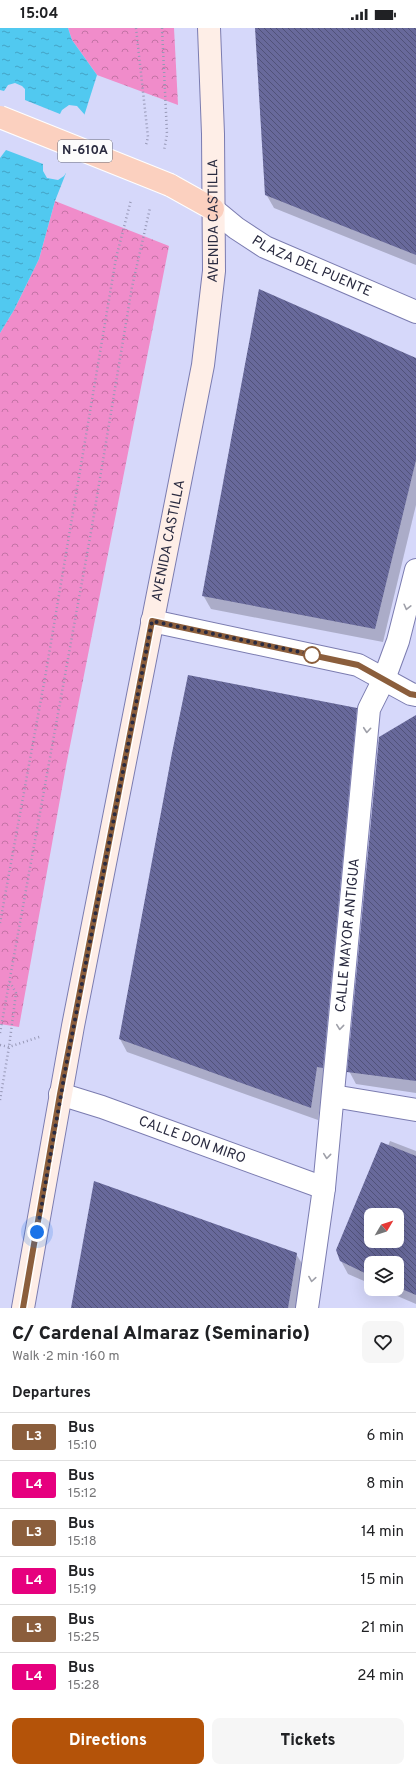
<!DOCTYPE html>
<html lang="en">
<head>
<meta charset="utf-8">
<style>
  :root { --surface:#fff; --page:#f6f6f6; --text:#202124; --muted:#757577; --line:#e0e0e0; --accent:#b45309 }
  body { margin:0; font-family:Overpass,sans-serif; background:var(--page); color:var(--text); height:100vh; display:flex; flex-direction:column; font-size:15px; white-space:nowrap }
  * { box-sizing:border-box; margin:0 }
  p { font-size:13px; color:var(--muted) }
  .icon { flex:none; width:22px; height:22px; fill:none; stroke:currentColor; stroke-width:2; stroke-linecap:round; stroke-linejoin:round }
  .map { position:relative; height:1280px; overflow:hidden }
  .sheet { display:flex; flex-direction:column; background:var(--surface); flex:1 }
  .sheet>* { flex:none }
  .badge { padding:0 8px; border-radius:3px; font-size:14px; line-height:26px }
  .needle { width:26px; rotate:51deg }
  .tools { position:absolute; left:364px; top:1180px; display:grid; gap:8px }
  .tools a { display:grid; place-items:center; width:40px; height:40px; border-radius:8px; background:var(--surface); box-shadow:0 4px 16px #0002; font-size:20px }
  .you { position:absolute; width:20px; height:20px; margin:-10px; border:3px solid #fff; border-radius:50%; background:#1a73e8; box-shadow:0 0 0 6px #1a73e833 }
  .map>.badge { position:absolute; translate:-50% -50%; box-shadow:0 0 0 2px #fff }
  h2 { padding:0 12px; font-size:15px; line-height:36px }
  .round { display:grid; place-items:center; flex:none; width:42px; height:42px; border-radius:8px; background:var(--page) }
  .head { display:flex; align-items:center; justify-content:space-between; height:68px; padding:0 12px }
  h1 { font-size:19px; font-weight:800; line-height:30px }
  .button { display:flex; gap:8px; margin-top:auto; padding:8px 12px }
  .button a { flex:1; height:46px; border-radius:8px; background:var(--accent); color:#fff; font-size:16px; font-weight:800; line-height:46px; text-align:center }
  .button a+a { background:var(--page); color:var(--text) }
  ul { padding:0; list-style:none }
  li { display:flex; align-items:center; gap:12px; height:48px; padding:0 12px; border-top:1px solid var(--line) }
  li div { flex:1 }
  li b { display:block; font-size:15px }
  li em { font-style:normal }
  li .badge { min-width:44px; font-weight:700; text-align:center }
  .status { display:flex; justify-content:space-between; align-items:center; height:28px; padding:0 20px; background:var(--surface); direction:ltr }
  .status svg { height:11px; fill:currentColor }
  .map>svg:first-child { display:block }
  .park { fill:url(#park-crowns) }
  .water { fill:url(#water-ripples) }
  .pier { fill:#d6d8fa }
  .shadow { fill:#0003; fill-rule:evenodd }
  .building { fill:url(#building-back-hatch); fill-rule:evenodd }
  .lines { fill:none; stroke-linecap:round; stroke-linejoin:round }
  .pedestrian-casing { stroke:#7b7cb0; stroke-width:24 }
  .minor-casing { stroke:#7b7cb0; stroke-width:24 }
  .secondary-casing { stroke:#7b7cb0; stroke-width:24 }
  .trunk-casing { stroke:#fff; stroke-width:24 }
  .path { stroke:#9798b6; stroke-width:2.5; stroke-dasharray:1 3; stroke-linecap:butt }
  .pedestrian { stroke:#fff; stroke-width:22 }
  .minor { stroke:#fff; stroke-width:22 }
  .secondary { stroke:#feeee7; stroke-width:22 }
  .trunk { stroke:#fbd0bf; stroke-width:22 }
  .trunk-bridge-casing { stroke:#fff; stroke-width:24; stroke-linecap:butt }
  .trunk-bridge { stroke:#fbd0bf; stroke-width:22 }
  .oneway { stroke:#9fa0a9 }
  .line-casing { stroke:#fff; stroke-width:9 }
  .line { stroke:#8b5e3c; stroke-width:6 }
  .walk { stroke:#2a2b40; stroke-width:4; stroke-dasharray:0 7.2 }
  .stop-dot { fill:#fff; stroke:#8b5e3c; stroke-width:2 }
  .labels { text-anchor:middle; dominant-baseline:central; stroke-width:4; stroke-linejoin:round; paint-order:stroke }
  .shield { fill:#fcfcfc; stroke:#696a78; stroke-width:1 }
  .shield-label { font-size:13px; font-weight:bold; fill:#2a2b40 }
  .street-label { font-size:14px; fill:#2a2b40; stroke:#fcfcfc }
</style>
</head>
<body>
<div class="status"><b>15:04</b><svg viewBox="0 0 49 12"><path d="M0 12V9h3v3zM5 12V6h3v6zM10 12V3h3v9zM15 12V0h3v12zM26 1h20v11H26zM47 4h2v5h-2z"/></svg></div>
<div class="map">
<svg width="416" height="1280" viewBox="0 0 416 1280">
  <defs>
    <pattern id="park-crowns" width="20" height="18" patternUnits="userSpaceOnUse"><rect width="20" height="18" fill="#f08cca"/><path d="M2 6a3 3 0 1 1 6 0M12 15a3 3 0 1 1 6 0" fill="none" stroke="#c373a5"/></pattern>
    <pattern id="water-ripples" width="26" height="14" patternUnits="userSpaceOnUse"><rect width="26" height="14" fill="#51c9f0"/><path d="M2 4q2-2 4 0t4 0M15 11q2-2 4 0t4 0" fill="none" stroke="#43a3c4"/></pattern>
    <pattern id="building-back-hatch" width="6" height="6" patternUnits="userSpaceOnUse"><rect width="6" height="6" fill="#68699b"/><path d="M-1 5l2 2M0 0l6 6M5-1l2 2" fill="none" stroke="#515279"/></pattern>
  </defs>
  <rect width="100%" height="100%" fill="#d6d8fa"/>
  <g class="park">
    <path d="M68,0H174L178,77L97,47L72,12Z"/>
    <path d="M55,173L169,218L66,738L19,999L0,996V305L14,282L39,231Z"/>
  </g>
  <path class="water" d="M0,0H68L72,12L97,47L66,145L55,173L39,231L14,282L0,305Z"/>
  <path class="pier" d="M15,55L22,58L25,61V72L60,86L62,82L69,77L77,78L85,87L84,95L68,145H66L64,148L58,152L47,150L43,143V136L6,122L0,130V62L4,63L8,57Z"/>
  <g class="shadow">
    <path d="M256,0H416V237L274,180L266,166Z"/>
    <path d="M416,331V477L383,614L211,581L203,567Z"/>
    <path d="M356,681L363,693L324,1051L318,1092L127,1024L120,1011Z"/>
    <path d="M416,692V1065L356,1056L349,1043Z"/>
    <path d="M390,1113L416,1123V1276L381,1261H397V1235H371V1256L348,1246L341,1233ZM371,1187H397V1213H371Z"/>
    <path d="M296,1226L303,1237L296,1280H72Z"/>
  </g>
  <g class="building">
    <path d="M255,0H416V227L265,167Z"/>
    <path d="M259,261L416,330V432L375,601L202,568Z"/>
    <path d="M188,647L357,680L323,1040L317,1039L311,1080L119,1011L172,725Z"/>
    <path d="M416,687V1053L347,1044L379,709Z"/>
    <path d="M381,1114L416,1128V1267L397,1259V1235H371V1248L340,1233L336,1222ZM371,1187H397V1213H371Z"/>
    <path d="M94,1153L297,1225L288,1280H71Z"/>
  </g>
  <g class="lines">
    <defs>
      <path id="pedestrian" d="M333,1068L416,1082"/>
      <g id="minor">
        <path id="s1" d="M213,181L236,200L265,219L416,284"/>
        <path d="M152,593L358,637L411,666L416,667"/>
        <path id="s2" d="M60,1066L102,1079L324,1160"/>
        <path id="s3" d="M307,1280L324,1160L369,681L384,651L398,613L416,542"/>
      </g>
      <g id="secondary">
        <path id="s4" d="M23,1280L73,998L203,337L214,243L213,106L209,0"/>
      </g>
      <path id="trunk" d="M170,157L213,181"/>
    </defs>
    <use href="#pedestrian" class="pedestrian-casing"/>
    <use href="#minor" class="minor-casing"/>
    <use href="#secondary" class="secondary-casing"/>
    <use href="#trunk" class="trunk-casing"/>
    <g class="path">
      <path d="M136,0L148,109L146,117"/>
      <path d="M162,0L167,106L164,123"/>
      <path d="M0,895L46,644L116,230L131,172"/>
      <path d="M0,1005L91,504L132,259L150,180"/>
      <path d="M0,1017L9,1019L42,1008"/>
      <path d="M0,1072L9,1019L16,965L10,954"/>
    </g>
    <use href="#pedestrian" class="pedestrian"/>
    <use href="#minor" class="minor"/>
    <use href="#secondary" class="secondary"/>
    <use href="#trunk" class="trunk"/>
    <defs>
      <path id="trunk-bridge" d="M0,89L170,157"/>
    </defs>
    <use href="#trunk-bridge" class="trunk-bridge-casing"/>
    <use href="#trunk-bridge" class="trunk-bridge"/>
  </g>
  <defs><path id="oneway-chevron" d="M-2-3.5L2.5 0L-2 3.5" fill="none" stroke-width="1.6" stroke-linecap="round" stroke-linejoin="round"/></defs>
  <g class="oneway">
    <use href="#oneway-chevron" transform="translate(407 579) rotate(104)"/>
    <use href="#oneway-chevron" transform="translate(367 702) rotate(95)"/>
    <use href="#oneway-chevron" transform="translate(340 999) rotate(96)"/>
    <use href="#oneway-chevron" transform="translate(327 1128) rotate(96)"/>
    <use href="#oneway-chevron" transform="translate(312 1251) rotate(99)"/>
  </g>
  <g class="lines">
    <defs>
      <path id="line" d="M23,1280L60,1066L152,593L358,637L410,666L416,667"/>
    </defs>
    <use href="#line" class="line-casing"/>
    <use href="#line" class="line"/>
    <path class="walk" d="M37,1204L66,1038L152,593L314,627H312"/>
  </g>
  <circle class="stop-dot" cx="312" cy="627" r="8"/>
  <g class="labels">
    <rect class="shield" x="58" y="112" width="54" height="22" rx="3"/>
    <g class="shield-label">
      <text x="85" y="123">N-610A</text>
    </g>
    <g class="street-label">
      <text stroke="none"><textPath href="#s4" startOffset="1105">AVENIDA CASTILLA</textPath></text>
      <text stroke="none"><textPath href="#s1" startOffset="115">PLAZA DEL PUENTE</textPath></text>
      <text stroke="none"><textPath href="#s4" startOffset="781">AVENIDA CASTILLA</textPath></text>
      <text stroke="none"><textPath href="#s3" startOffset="375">CALLE MAYOR ANTIGUA</textPath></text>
      <text stroke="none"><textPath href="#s2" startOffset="140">CALLE DON MIRO</textPath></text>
    </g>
  </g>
</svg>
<div class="tools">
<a><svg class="needle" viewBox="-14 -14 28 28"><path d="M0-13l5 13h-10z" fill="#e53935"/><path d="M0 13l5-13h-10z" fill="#757577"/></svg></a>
<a><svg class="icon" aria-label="layers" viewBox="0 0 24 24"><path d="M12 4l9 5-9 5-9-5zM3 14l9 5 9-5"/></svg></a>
</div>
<div class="you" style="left:37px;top:1204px"></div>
</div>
<section class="sheet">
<div class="head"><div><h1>C/ Cardenal Almaraz (Seminario)</h1><p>Walk · 2 min · 160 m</p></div><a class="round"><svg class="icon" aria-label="heart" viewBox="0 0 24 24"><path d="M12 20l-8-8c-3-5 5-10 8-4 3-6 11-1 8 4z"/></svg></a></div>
<h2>Departures</h2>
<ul>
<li><span class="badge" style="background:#8b5e3c;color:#fff">L3</span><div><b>Bus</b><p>15:10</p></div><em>6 min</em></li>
<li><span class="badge" style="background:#e6007e;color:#fff">L4</span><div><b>Bus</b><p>15:12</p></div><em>8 min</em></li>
<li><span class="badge" style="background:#8b5e3c;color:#fff">L3</span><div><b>Bus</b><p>15:18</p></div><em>14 min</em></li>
<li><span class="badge" style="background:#e6007e;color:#fff">L4</span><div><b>Bus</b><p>15:19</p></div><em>15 min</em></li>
<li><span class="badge" style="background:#8b5e3c;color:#fff">L3</span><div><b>Bus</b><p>15:25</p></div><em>21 min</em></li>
<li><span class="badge" style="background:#e6007e;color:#fff">L4</span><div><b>Bus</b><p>15:28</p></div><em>24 min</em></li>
</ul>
<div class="button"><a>Directions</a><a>Tickets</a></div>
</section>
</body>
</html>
